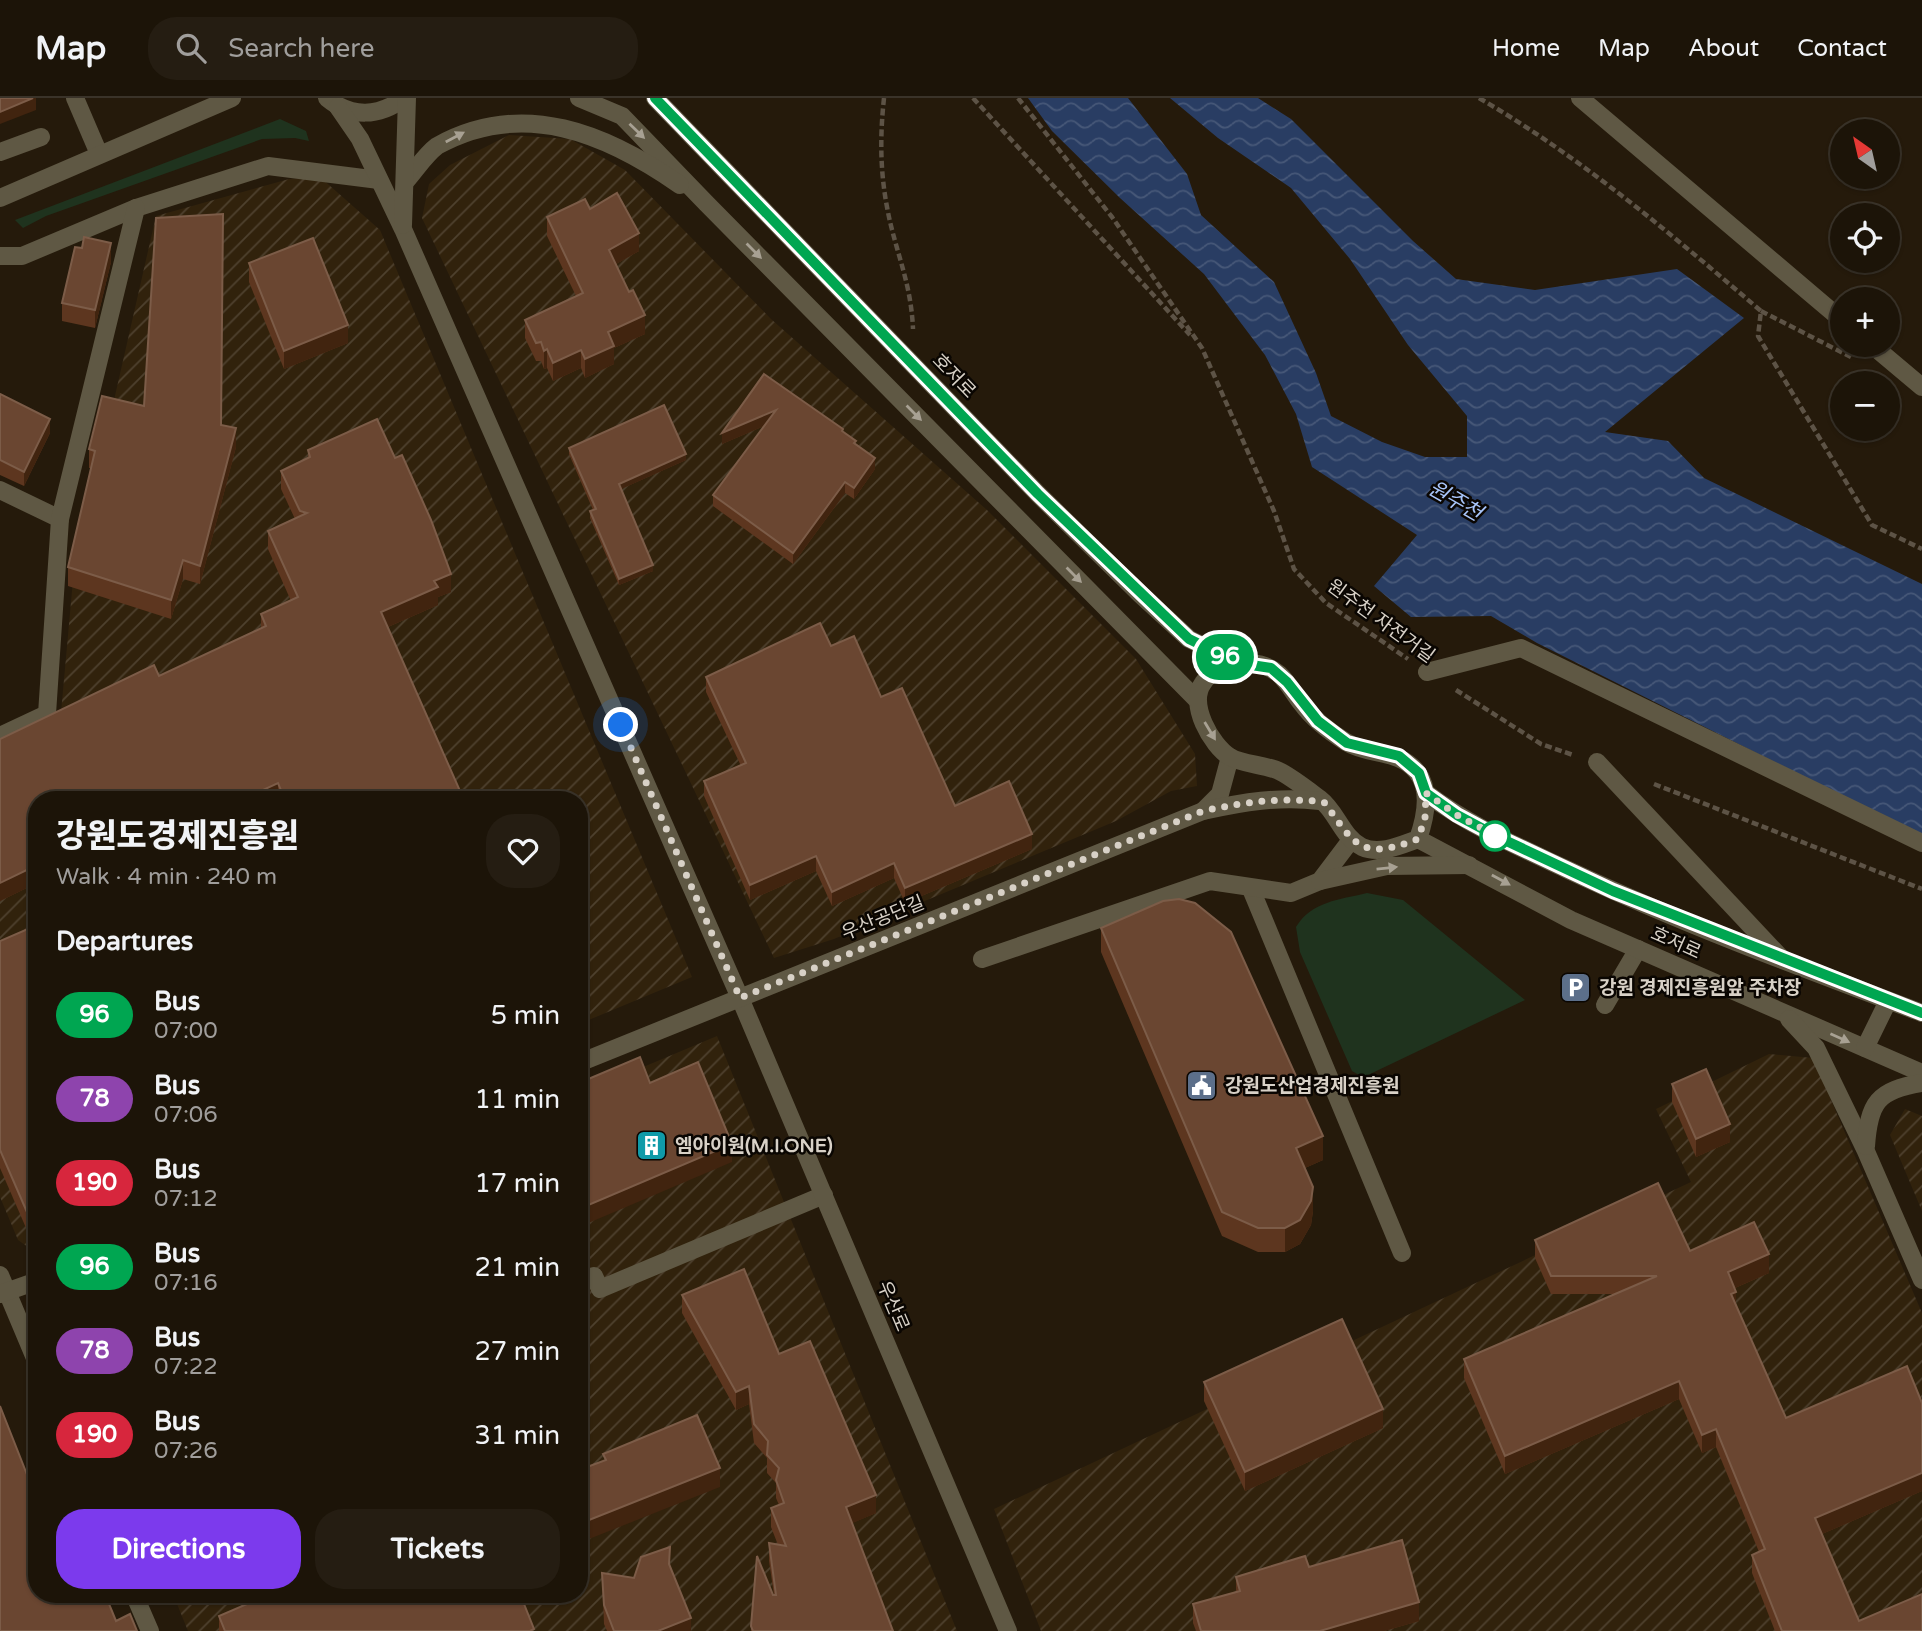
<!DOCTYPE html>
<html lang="en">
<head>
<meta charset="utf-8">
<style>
  :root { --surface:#1c1408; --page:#251d12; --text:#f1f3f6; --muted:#a09e9c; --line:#3a3329; --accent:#7c3aed }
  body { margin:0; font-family:"Varela Round","Noto Sans KR",sans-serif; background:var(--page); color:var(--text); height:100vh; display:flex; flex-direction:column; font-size:26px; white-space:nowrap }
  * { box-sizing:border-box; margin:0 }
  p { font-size:23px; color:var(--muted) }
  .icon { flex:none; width:38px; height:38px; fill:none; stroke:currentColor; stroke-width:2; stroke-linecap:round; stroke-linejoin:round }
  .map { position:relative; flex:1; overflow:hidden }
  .panel { position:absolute; left:28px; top:693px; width:560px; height:812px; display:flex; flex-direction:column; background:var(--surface); border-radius:28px; box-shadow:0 2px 5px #0004,0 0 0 2px var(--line) }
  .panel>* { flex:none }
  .badge { padding:0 14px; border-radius:23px; font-size:24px; line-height:46px }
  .needle { width:46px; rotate:326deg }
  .tools { position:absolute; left:1830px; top:21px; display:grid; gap:14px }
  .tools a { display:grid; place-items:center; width:70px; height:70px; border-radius:50%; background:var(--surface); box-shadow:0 2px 5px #0004,0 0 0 2px var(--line); font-size:35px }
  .you { position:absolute; width:35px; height:35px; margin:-18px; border:5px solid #fff; border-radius:50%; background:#1a73e8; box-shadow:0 0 0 10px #1a73e833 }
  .map>.badge { position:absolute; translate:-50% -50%; box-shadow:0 0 0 4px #fff }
  h2 { padding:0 28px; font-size:26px; line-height:63px }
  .round { display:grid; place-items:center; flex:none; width:74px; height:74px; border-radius:28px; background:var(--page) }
  .headline { display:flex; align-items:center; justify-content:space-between; height:119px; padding:0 28px }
  h1 { font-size:33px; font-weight:800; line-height:52px }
  .button { display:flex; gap:14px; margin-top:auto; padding:14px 28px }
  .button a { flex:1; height:80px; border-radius:28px; background:var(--accent); color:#fff; font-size:28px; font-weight:800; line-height:80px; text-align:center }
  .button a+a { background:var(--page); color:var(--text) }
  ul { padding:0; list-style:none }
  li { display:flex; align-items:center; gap:21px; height:84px; padding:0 28px }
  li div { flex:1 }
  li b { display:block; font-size:26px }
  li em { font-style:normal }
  li .badge { min-width:77px; font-weight:700; text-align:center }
  header { display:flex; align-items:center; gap:42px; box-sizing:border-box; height:98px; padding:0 35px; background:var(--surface); border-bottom:2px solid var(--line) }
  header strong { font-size:33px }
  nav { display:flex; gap:38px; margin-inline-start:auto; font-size:24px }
  .search { width:490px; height:63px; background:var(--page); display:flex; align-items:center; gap:18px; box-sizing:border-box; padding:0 24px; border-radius:28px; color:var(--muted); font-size:26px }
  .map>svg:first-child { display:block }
  .industrial { fill:url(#industrial-furrows) }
  .green { fill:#1f331e }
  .water { fill:url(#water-waves) }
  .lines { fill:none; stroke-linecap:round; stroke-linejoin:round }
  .path { stroke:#5d5346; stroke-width:4.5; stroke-dasharray:7 3.5; stroke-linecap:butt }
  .service { stroke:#5f5844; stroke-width:18 }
  .minor { stroke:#5f5844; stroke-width:18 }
  .tertiary { stroke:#5f5844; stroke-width:18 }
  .wall { fill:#5d361f }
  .shaded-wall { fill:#41240f }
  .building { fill:#6a4631; stroke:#7c5c48; stroke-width:2 }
  .oneway { fill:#a8a193 }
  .line-casing { stroke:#fff; stroke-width:16 }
  .line { stroke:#00a651; stroke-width:10 }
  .walk { stroke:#d8d1c7; stroke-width:7; stroke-dasharray:0 12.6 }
  .stop-dot { fill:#fff; stroke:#00a651; stroke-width:3.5 }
  .labels { text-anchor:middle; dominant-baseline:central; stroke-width:5; stroke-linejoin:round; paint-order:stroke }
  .street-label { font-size:19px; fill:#d8d1c7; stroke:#0a0602 }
  .poi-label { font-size:19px; font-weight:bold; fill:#d8d1c7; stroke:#0a0602; text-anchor:start }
  .water-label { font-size:21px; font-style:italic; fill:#a8c5fa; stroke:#0a0602 }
</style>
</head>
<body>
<header>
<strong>Map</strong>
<div class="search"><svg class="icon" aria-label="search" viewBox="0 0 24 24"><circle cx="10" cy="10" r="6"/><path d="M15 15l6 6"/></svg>Search here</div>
<nav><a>Home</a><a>Map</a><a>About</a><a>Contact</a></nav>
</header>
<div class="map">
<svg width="1922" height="1533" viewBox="0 0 1922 1533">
  <defs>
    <pattern id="industrial-furrows" width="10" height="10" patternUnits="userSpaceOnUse" patternTransform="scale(1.75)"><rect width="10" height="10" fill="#31220c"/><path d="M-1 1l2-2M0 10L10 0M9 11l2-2" fill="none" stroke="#4e412e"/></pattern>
    <pattern id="water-waves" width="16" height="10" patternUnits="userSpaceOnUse" patternTransform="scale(1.75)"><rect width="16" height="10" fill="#293d63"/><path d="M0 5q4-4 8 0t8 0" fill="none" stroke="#475878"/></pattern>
  </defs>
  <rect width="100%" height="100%" fill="#251a0b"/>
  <g class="industrial">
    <path d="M509,37L570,41L625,72L771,221L987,412L1136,561L1195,656L1197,688L1171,693L1116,723L834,841L774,860L422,120L429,86L450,67Z"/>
    <path d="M320,79L380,132L692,879L579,926V702H37L35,1154L18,1142L0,1099V696L56,670L73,482L156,118L289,81Z"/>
    <path d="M717,938L957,1533H188L173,1496H579V996Z"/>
    <path d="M1769,956L1813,960L1922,1215V1533H1041L994,1411L1691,1084L1656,1011Z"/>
    <path d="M1905,1011L1922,1018V1113L1890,1037Z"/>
  </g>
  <g class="green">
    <path d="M280,21L306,33L309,43L295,40L262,41L46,118L23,130L15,122Z"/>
    <path d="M1367,795L1403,802L1525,902L1368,977H1359L1352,973L1300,854L1296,829C1312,803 1339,802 1367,795Z"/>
  </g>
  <path class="water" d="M1028,0H1128L1187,76L1201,117L1274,184L1316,275L1331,318L1382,344L1425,359H1467V318L1408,247L1350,161L1291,90L1218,40L1170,0H1258L1291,21L1413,143L1456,181L1535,192L1677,171L1744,220L1605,334L1668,343L1704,380L1922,486V738L1537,545L1491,518L1411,519L1374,488L1417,437L1312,369L1296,316L1265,257L1204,176L1120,100L1052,33Z"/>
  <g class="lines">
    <g class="path">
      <path d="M884,0C880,37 880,72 887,109C895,153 911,183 913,231"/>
      <path d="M973,0L1190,237"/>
      <path d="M1018,0L1112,119L1202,250L1274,413L1294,471L1326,505L1408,561"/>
      <path d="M1479,0C1582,60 1671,136 1761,213L1758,238L1872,427L1922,451"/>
      <path d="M1761,213L1851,259"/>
      <path d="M1456,592L1541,646L1573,657"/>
      <path d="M1654,686L1922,791"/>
    </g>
    <g class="service">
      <path d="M75,0L99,56"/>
      <path d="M0,54L41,39"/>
      <path d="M0,158H22L136,110L268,68L379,82"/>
      <path d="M0,392L60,421"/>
      <path d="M1427,574L1521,550L1922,745"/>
      <path d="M0,638L47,616L60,421L136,110"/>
      <path d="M1597,664L1783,862"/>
      <path d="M1251,791L1402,1155"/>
      <path d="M982,861L1210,783L1291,795L1320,783L1351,742"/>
      <path d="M1605,907L1638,851"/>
      <path d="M579,1185L594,1178L600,1191L824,1097"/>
    </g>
    <g class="minor">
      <path d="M1580,0L1843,223"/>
      <path d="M1872,247L1922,289"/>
    </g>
    <g class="tertiary">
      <path d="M327,0C351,20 379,19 404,0"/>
      <path d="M579,0L622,18L706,105L1197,602"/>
      <path d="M655,0L1038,396L1140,496L1189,541L1238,565"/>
      <path d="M338,9L360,41L403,131L740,900L1008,1533"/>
      <path d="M405,84C415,73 425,57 437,48C523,0 607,36 680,87"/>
      <path d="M0,100L232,0"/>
      <path d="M403,127L407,0"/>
      <path d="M1426,695C1468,727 1517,748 1566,771C1681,825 1802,870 1922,915"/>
      <path d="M1203,713L1220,696L1230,659"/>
      <path d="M1418,741C1425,721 1432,693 1417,674C1399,651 1369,658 1346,644C1330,634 1313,621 1302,606C1294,596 1288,584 1279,576C1258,558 1218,562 1203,585C1188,606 1211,647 1230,659C1244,667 1266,666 1281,674C1294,681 1308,692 1320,701C1337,714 1342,739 1362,749C1380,757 1401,747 1418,741L1571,822L1922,975"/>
      <path d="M1320,783L1387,768L1469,767"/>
      <path d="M1789,921L1816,950L1865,1051L1922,1182"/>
      <path d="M1865,950L1888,903"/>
      <path d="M579,965L1203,713C1243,704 1279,698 1320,703"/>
      <path d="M1866,1048C1869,1005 1877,992 1922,985"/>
      <path d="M0,1177L37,1265"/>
      <path d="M0,1196L37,1183"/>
      <path d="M134,1496L150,1533"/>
    </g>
  </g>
  <g class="wall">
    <path d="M590,111L639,153L616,166L645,236L614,250V266L585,280L581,270L553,283L547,270L544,271L541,263H536L525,240V222L576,198L547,138V119Z"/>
    <path d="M111,164L95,230L62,223V205Z"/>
    <path d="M249,165L348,245L284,271L249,184Z"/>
    <path d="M764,276L843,335L856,346L875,371L854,401L845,395L793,466L713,408V397L764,328L722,346Z"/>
    <path d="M0,296L50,335L24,388L0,377Z"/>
    <path d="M377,321L395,360L402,357L431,422L451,476V494L438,499V507L388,529L464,702H37V785L0,803V641L154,567L159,578L261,531V516L291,503L268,451V433L295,421L281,391V373L308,360V352Z"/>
    <path d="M222,327L236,349L200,486L183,481L171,521L68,488V469L91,370H89V351Z"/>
    <path d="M569,350L686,362L621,391L653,473L619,487L590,420V413L593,412L569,356Z"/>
    <path d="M831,548L881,599L955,708L1032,751L905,805L894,780L832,808L816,773L750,802L704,698V683L741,668L706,594V579Z"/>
    <path d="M37,827L33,1146L0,1070V843Z"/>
    <path d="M1101,830L1323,1062L1305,1070L1313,1113L1311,1127L1300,1146L1285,1154H1258L1222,1138L1101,854Z"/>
    <path d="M1672,986L1730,1044L1696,1059L1672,1004Z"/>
    <path d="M1535,1142L1690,1153L1769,1175L1735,1190L1736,1208L1786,1320L1922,1305V1393L1822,1436L1859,1523L1922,1533H1775L1752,1475V1457L1759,1454L1716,1349L1702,1355L1679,1301L1505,1376L1464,1280V1261L1614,1196H1551L1535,1160Z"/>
    <path d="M682,1197L779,1256L876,1415L852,1425L893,1533H751V1528L774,1497L769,1463V1445L778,1447L771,1429V1410L779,1407L776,1400V1385L767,1375V1360L754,1345L749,1306L736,1312L682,1215Z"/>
    <path d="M1204,1284L1383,1330L1245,1393L1204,1303Z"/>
    <path d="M670,1469L691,1533H607L604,1526L602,1475L634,1480Z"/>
    <path d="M1236,1479L1419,1523L1384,1533H1196L1193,1525V1506L1236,1494Z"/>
    <path d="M219,1518L534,1533H219Z"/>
  </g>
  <g class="shaded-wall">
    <path d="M33,0H36V12L0,26V14Z"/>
    <path d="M639,135V153L609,170V152Z"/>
    <path d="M111,145V164L95,230V212Z"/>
    <path d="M645,217V236L614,250V266L585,280V261L608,234Z"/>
    <path d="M348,227V245L284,271V253Z"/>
    <path d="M547,251V270L544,271V253Z"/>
    <path d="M581,252V270L553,283V265Z"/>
    <path d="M776,312V323L722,346V335Z"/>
    <path d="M50,321V335L24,388V374Z"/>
    <path d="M236,330V349L200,486V468Z"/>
    <path d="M686,356V362L619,392V386Z"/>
    <path d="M875,360V371L854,401V390Z"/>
    <path d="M845,384V395L793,466V455Z"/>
    <path d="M183,462V481L171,521V502Z"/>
    <path d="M653,467V473L619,487V481Z"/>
    <path d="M451,476V494L438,499V507L381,532V514L434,483Z"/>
    <path d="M278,685V702H241Z"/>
    <path d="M1032,736V751L905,805V790Z"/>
    <path d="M816,758V773L750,802V787Z"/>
    <path d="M894,765V780L832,808V794Z"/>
    <path d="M37,767V785L0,803V785Z"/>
    <path d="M1730,1026V1044L1696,1059V1041Z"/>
    <path d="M1323,1038V1062L1296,1074V1050Z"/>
    <path d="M732,1046V1064L579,1129V1111Z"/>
    <path d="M1313,1089V1113L1311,1127L1300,1146L1285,1154V1130Z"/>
    <path d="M37,1127V1145L33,1146V1128Z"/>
    <path d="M1769,1156V1175L1728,1193V1174Z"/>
    <path d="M1736,1194V1212L1731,1196Z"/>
    <path d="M1679,1283V1301L1505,1376V1358Z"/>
    <path d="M749,1288V1306L736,1312V1294Z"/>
    <path d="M1383,1311V1330L1245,1393V1374Z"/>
    <path d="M1716,1331V1349L1702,1355V1337Z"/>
    <path d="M720,1370V1389L579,1445V1426Z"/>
    <path d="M1922,1375V1393L1815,1439V1420Z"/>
    <path d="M876,1397V1415L846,1428V1409Z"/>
    <path d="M1419,1504V1523L1384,1533H1320Z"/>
    <path d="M691,1520V1533H658Z"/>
  </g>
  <g class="building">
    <path d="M0,0H33L0,14Z"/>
    <path d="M617,95L639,135L609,152L629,194L633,192L645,217L608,234L614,248L585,261L581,252L553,265L547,251L544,253L541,244L536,245L525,222L583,195L547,119L585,101L590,111Z"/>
    <path d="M223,116L221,327L236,330L200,468L183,462L171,502L68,469L95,353L89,351L102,298L144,308L156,120Z"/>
    <path d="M84,139L111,145L95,212L62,205L75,149L82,150Z"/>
    <path d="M313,140L348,227L284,253L249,165Z"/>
    <path d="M764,276L843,331L842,333L856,343L854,345L875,360L854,390L845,384L793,455L713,397L776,312L722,335Z"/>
    <path d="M0,296L50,321L24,374L0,362Z"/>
    <path d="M664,307L686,356L619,386L653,467L619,481L590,413L596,411L569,350Z"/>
    <path d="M377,321L395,360L402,357L431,422L451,476L434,483L438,489L381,514L464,702H285L278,685L241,702H37V767L0,785V641L154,567L159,578L266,528L261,516L298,499L268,433L307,415L300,413L281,373L310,359L308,352Z"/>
    <path d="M820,525L831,548L854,538L881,599L902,590L955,708L1009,683L1032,736L905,790L894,765L832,794L816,758L750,787L704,683L746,665L706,579Z"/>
    <path d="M1179,801L1195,805L1231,834L1323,1038L1296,1050L1313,1089L1311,1103L1300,1122L1285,1130H1258L1222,1114L1101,830L1163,803Z"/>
    <path d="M37,827V1127L33,1128L0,1052V843Z"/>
    <path d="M640,959L650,985L698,964L732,1046L579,1111V985Z"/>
    <path d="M1706,971L1730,1026L1696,1041L1672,986Z"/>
    <path d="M1658,1085L1690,1153L1754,1124L1769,1156L1728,1174L1736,1194L1731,1196L1786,1320L1907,1268L1922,1305V1375L1815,1420L1859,1523L1922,1496V1533H1782L1752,1457L1765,1451L1716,1331L1702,1337L1679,1283L1505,1358L1464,1261L1657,1178H1551L1535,1142Z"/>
    <path d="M744,1171L779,1256L810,1243L876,1397L846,1409L893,1533H753L751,1528L757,1458L773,1497H776L769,1445L786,1448L771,1410L784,1405L776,1382L779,1370L767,1357L768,1343L754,1326L749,1288L736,1294L682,1197Z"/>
    <path d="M1342,1221L1383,1311L1245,1374L1204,1284Z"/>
    <path d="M0,1308L37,1402V1496H105L116,1523L130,1516L137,1533H0Z"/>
    <path d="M697,1317L720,1370L579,1426V1372L606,1362L603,1356Z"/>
    <path d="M1402,1442L1419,1504L1320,1533H1201L1193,1506L1240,1493L1236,1479L1305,1458L1309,1469Z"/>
    <path d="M670,1449L669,1466L691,1520L658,1533H614L604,1507L602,1475L634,1480L641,1459Z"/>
    <path d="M270,1496H520L534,1531L530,1533H225L219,1518Z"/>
  </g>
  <defs><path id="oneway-solid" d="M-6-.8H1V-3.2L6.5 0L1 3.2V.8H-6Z" transform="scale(1.75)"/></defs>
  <g class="oneway">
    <use href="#oneway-solid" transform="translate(637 33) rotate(44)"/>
    <use href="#oneway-solid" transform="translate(455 39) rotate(-28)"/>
    <use href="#oneway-solid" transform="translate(754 153) rotate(45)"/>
    <use href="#oneway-solid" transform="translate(914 315) rotate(45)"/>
    <use href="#oneway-solid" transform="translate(1074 477) rotate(45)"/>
    <use href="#oneway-solid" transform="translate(1210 633) rotate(59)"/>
    <use href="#oneway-solid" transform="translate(1387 770) rotate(-6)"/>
    <use href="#oneway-solid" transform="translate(1501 782) rotate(29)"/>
    <use href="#oneway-solid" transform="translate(1840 940) rotate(24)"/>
  </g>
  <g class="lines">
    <defs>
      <path id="line" d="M655,0L1038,396L1189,541L1238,565L1271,570L1287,584L1318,623L1347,645L1399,658L1419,675L1426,695L1457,717L1498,739L1613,793L1922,915"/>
    </defs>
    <use href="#line" class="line-casing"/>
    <use href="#line" class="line"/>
    <path class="walk" d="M621,627L740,900L1203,713C1245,704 1281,699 1324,704C1356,748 1360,763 1418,741L1425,720L1426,695L1457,717L1498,739L1495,738"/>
  </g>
  <defs>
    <symbol id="parking-square" viewBox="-11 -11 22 22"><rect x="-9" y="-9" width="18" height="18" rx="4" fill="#5c6f8a" stroke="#0a0602"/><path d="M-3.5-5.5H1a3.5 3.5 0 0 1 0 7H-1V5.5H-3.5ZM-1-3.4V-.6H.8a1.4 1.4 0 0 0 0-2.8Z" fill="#fff"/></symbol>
    <symbol id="civic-square" viewBox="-11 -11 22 22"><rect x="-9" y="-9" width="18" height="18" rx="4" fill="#5c6f8a" stroke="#0a0602"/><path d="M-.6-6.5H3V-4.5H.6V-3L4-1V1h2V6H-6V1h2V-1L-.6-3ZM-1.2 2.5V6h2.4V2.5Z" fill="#fff"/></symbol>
    <symbol id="building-square" viewBox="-11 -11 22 22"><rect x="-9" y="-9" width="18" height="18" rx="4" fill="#0f9aa8" stroke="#0a0602"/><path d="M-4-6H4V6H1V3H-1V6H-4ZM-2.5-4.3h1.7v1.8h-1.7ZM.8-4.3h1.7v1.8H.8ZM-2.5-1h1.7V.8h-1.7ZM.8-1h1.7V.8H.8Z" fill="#fff"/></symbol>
  </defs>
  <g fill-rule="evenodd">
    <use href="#parking-square" x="1558" y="872" width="35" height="35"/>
    <use href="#civic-square" x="1184" y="970" width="35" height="35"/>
    <use href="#building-square" x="634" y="1030" width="35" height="35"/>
  </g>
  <circle class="stop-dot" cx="1495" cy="738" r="14"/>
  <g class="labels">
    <g class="street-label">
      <text transform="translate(954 278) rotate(46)">호저로</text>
      <text transform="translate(1381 523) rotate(36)">원주천 자전거길</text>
      <text transform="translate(883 820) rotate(-22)">우산공단길</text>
      <text transform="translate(1676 845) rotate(24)">호저로</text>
      <text transform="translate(893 1208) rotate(67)">우산로</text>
    </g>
    <g class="poi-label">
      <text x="1599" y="890">강원 경제진흥원앞 주차장</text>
      <text x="1225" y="988">강원도산업경제진흥원</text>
      <text x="675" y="1048">엠아이원(M.I.ONE)</text>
    </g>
    <g class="water-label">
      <text transform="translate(1455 403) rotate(30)">원주천</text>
    </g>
  </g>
</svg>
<div class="tools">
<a><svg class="needle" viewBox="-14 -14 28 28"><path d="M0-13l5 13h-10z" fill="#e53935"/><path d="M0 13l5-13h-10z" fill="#a09e9c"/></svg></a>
<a><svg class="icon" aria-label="locate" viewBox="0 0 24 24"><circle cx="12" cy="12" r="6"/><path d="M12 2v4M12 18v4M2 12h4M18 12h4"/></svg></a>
<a>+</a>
<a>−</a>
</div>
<div class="you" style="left:621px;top:627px"></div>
<b class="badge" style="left:1225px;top:559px;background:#00a651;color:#fff">96</b>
<section class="panel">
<div class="headline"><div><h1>강원도경제진흥원</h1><p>Walk · 4 min · 240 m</p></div><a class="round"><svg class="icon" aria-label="heart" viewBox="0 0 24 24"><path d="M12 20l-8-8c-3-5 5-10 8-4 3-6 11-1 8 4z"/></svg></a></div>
<h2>Departures</h2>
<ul>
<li><span class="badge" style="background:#00a651;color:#fff">96</span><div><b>Bus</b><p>07:00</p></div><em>5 min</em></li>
<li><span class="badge" style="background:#8e44ad;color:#fff">78</span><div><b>Bus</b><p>07:06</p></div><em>11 min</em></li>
<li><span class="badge" style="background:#d7263d;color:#fff">190</span><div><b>Bus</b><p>07:12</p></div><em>17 min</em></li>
<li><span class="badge" style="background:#00a651;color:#fff">96</span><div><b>Bus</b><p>07:16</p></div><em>21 min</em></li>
<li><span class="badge" style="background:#8e44ad;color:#fff">78</span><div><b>Bus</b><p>07:22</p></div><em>27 min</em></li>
<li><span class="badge" style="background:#d7263d;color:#fff">190</span><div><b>Bus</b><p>07:26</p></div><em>31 min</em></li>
</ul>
<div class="button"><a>Directions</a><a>Tickets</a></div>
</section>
</div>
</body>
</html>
